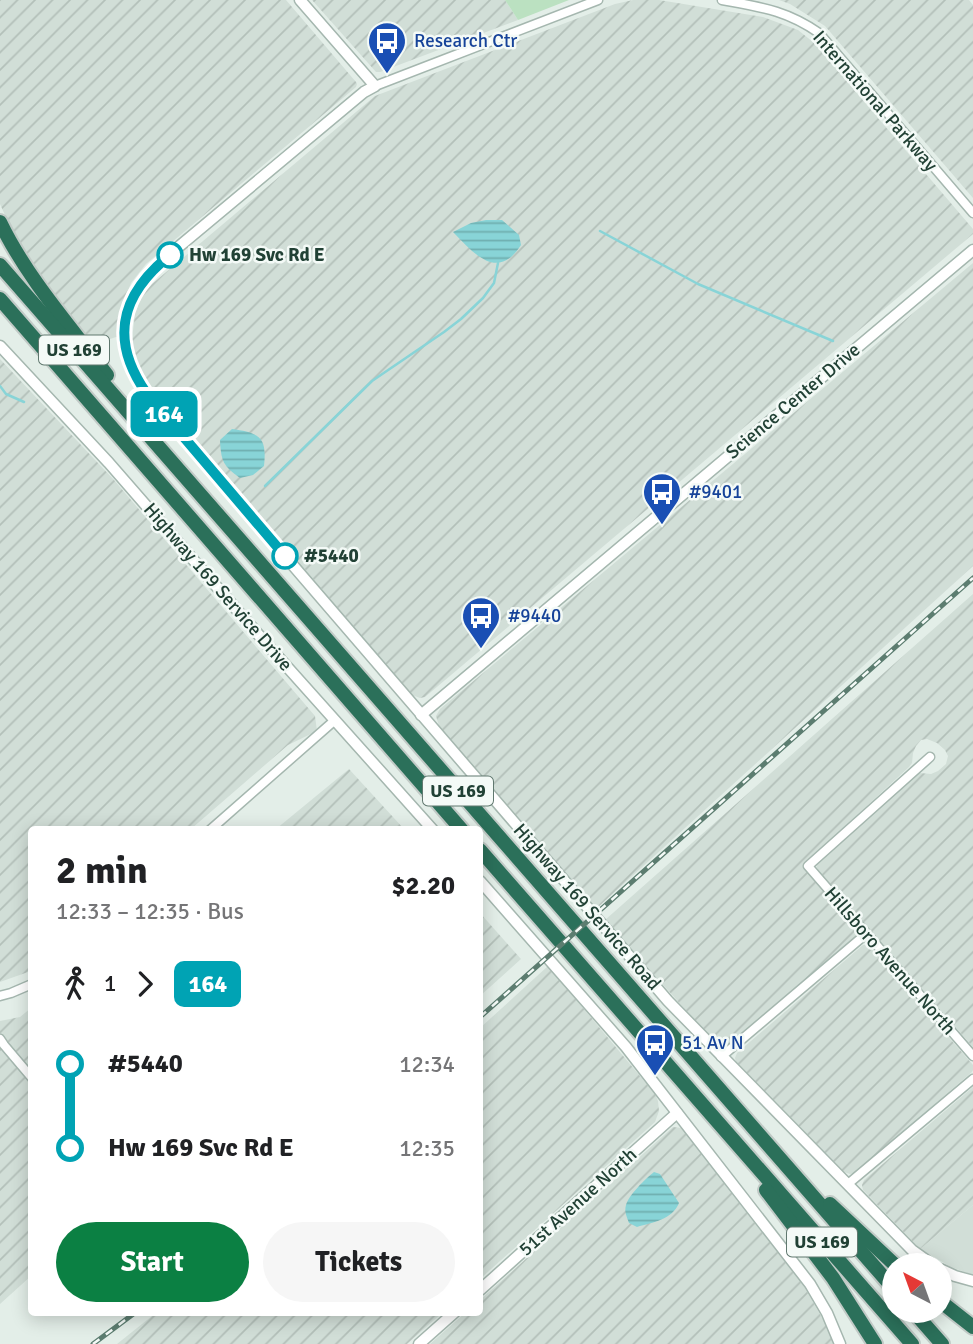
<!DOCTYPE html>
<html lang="en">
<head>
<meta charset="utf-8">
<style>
  :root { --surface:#fff; --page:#f6f6f6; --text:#202124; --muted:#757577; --accent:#0b8043 }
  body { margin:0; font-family:Signika,sans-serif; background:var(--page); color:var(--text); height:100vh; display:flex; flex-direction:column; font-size:26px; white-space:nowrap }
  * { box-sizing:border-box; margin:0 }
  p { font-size:23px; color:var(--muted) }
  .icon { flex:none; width:38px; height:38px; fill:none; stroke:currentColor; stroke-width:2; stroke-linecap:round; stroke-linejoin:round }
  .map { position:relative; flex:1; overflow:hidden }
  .details { position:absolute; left:28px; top:826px; width:455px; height:490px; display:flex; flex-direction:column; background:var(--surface); border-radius:7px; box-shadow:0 4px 18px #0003 }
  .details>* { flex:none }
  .badge { padding:0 14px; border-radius:10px; font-size:24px; line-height:46px }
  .needle { width:46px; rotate:319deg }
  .controls { position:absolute; left:882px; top:1253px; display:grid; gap:14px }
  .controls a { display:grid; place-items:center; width:70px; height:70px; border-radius:50%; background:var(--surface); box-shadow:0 4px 18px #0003; font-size:35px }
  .map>.badge { position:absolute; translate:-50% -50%; box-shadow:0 0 0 4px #fff }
  .legs { display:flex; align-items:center; gap:10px; height:77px; padding:0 28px; font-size:23px }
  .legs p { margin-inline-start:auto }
  .head { display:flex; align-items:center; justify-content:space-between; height:119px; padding:0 28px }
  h1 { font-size:38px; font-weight:700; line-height:52px }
  .action { display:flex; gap:14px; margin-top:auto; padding:14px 28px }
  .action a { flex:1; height:80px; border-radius:42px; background:var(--accent); color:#fff; font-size:28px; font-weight:700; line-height:80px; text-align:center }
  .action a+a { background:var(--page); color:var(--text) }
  ul { padding:0 28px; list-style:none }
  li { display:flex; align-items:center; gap:24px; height:84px; font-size:26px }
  li i { display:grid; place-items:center; width:10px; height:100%; margin:0 9px; background:currentColor }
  li i::after { content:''; width:18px; height:18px; margin:-9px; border:5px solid; border-radius:50%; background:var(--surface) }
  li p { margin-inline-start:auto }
  li:first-child i { background:linear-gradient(#0000 50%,currentColor 0) }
  li:last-child i { background:linear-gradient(currentColor 50%,#0000 0) }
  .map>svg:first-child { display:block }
  .built { fill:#d1ded7 }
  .industrial { fill:url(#industrial-furrows) }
  .green { fill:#bbe1c1 }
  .water { fill:url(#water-rules) }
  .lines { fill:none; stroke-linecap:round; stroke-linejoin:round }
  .stream { stroke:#88d4d7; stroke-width:2.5 }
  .minor-casing { stroke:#a5b7af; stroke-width:11 }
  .tertiary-casing { stroke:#a5b7af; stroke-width:13 }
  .motorway-casing { stroke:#c1cac6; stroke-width:18 }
  .minor { stroke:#fff; stroke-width:8 }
  .tertiary { stroke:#fff; stroke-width:10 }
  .motorway { stroke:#2b705a; stroke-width:14 }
  .rail-casing { stroke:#5c7d70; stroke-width:5 }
  .rail { stroke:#f4faf7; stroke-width:2.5; stroke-dasharray:8; stroke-linecap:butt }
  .line-1-casing { stroke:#fff; stroke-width:16 }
  .line-1 { stroke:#00a3b4; stroke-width:10 }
  .stop-1-dot { fill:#fff; stroke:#00a3b4; stroke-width:3.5 }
  .labels { text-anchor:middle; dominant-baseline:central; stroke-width:5; stroke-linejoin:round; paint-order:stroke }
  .shield { fill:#f4faf7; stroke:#60786f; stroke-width:2 }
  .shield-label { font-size:18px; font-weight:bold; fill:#214135 }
  .transit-label { font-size:19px; fill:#164399; stroke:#f4faf7; text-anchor:start }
  .street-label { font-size:19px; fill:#214135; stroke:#f4faf7 }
  .stop-label { font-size:19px; font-weight:bold; fill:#214135; stroke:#f4faf7; text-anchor:start }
</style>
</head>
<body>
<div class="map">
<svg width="973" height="1344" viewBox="0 0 973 1344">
  <defs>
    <pattern id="industrial-furrows" width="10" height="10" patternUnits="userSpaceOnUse" patternTransform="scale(1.75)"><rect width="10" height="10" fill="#d1ded7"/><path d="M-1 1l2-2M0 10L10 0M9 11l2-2" fill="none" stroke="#b3c0b9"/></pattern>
    <pattern id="water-rules" width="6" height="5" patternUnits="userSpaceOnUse" patternTransform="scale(1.75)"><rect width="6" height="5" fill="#88d4d7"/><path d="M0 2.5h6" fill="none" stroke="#6faeaf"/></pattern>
  </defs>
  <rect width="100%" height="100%" fill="#e3eee8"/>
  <path class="built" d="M973,1205V1275L951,1267L920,1249Z"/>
  <g class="industrial">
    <path d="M0,0H286L356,82L357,84L356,87L146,264L131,283L120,311L119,336L89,346L18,244L0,204Z"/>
    <path d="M312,0H505L518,20L380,72H376Z"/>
    <path d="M633,0H659L763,17L798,30L813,42L973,229V234L425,697L420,698L412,695L144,380L136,358L132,339L135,314L141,297L152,284L375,96L615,4Z"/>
    <path d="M779,0H969L973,5V198L825,26L790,4Z"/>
    <path d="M973,263V566L596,909L439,726L436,716L440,709Z"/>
    <path d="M0,359L114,480L315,716L317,731L288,745L191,829L32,830L31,969L28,972L0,982Z"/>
    <path d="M973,594V1047L818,870L816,865L916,775L920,773L931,774L938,771L946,764L948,756L945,750L937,743L927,739L921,740L916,746L913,753L912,763L909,767L803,865L856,932V935L853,941L727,1046L723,1047L718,1046L605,920Z"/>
    <path d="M349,769L404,829H276Z"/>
    <path d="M480,913L521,959L480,996Z"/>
    <path d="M863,945H867L871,948L973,1065V1070L972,1072L855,1173L850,1174L844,1172L736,1062L735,1058L737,1053Z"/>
    <path d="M548,966L655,1094L658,1101L659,1111L655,1122L480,1279V1028Z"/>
    <path d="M31,1008V1276L0,1304V1021L20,1017Z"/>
    <path d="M973,1087V1205L920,1249L863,1190L862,1185L864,1180Z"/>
    <path d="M673,1127L682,1128L805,1288L825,1323L834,1344H430L465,1313L480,1312V1300Z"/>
    <path d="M157,1312H442V1313L407,1344H117Z"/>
  </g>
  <path class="green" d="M505,0H569L518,20Z"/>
  <g class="water">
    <path d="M486,220H502L519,235L521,245C498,281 475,255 453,232L471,223Z"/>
    <path d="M232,429C260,433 267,437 264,466L253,475L240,478C223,466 221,461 220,440Z"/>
    <path d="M654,1172L660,1174L679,1203C672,1220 653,1222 637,1227L629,1223C627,1217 624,1212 626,1205C629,1195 645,1179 654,1172Z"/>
  </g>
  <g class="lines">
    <g class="stream">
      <path d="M600,231L698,284L833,341"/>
      <path d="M0,386L6,394L24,402"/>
      <path d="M265,486L372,381L444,332L461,319L483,298L494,283L498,263"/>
    </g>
    <defs>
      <g id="minor">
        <path d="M722,0C760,7 786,10 819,33L973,213"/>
        <path d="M375,86L598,0"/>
        <path d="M930,757L808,866L973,1056"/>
        <path d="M210,830L335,720"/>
        <path d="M0,996L11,993L32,984"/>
        <path d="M0,1039L4,1045L32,1078"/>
        <path d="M721,1057L866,934"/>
        <path d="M848,1184L973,1079"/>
      </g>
      <g id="tertiary">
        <path d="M300,0L375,86L364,92L164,259C129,292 111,330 135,376C142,389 152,400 161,412L668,1001L912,1250L933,1265"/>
        <path d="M0,346L109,463L264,641L433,830"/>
        <path d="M421,715L973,250"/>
        <path d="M480,881L626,1047L810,1284L827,1313L840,1344"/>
        <path d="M940,1269L955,1276L973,1281"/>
        <path d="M480,1290L677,1113"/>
        <path d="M419,1344L455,1312"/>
      </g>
      <g id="motorway">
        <path d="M0,222C27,278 70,326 107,375"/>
        <path d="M0,265L894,1289"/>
        <path d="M0,299L462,830"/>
        <path d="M480,850L912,1344"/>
        <path d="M766,1190L833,1278L875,1344"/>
        <path d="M830,1204L895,1265"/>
        <path d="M940,1301L973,1327"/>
        <path d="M913,1311L942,1344"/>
      </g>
    </defs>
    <use href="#minor" class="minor-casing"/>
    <use href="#tertiary" class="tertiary-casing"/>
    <use href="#motorway" class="motorway-casing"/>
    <use href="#minor" class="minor"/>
    <use href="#tertiary" class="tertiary"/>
    <use href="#motorway" class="motorway"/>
    <defs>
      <g id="rail">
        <path d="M480,1017L973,578"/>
        <path d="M93,1344L136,1312"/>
      </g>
    </defs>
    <use href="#rail" class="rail-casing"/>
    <use href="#rail" class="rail"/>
  </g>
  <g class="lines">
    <defs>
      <path id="line-1" d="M170,255C120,295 109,340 147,394L285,556"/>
    </defs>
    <use href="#line-1" class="line-1-casing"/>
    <use href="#line-1" class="line-1"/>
  </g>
  <defs>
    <symbol id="bus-pin" viewBox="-11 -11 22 30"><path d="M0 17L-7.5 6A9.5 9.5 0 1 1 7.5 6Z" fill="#1a4fb4" stroke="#f4faf7"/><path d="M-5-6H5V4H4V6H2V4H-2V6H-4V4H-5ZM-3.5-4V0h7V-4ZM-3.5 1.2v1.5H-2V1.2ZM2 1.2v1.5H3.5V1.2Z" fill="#fff"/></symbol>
  </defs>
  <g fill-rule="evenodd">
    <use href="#bus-pin" x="365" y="19" width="44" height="60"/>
    <use href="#bus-pin" x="640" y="470" width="44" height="60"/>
    <use href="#bus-pin" x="459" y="594" width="44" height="60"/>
    <use href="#bus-pin" x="633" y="1021" width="44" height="60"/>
  </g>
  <g class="stop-1-dot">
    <circle cx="170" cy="255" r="12"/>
    <circle cx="285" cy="556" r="12"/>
  </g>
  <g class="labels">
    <g class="shield">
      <rect x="39" y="335.5" width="70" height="29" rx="5"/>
      <rect x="423" y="776.5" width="70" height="29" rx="5"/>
      <rect x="787" y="1227.5" width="70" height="29" rx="5"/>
    </g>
    <g class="shield-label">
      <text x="74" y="350">US 169</text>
      <text x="458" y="791">US 169</text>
      <text x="822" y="1242">US 169</text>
    </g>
    <g class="transit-label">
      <text x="414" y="41">Research Ctr</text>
      <text x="689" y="492">#9401</text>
      <text x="508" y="616">#9440</text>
      <text x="682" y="1043">51 Av N</text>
    </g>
    <g class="street-label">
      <text transform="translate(875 101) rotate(49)">International Parkway</text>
      <text transform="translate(793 401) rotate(-40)">Science Center Drive</text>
      <text transform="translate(218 587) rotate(49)">Highway 169 Service Drive</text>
      <text transform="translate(587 907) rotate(49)">Highway 169 Service Road</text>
      <text transform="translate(890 961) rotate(49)">Hillsboro Avenue North</text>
      <text transform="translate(578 1202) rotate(-42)">51st Avenue North</text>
    </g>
    <g class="stop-label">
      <text x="189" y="255">Hw 169 Svc Rd E</text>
      <text x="304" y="556">#5440</text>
    </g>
  </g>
</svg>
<div class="controls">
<a><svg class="needle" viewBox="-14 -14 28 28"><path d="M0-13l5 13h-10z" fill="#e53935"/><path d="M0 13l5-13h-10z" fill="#757577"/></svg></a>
</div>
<b class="badge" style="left:164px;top:414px;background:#00a3b4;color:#fff">164</b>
<section class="details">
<div class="head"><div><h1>2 min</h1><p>12:33 – 12:35 · Bus</p></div><b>$2.20</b></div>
<div class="legs"><svg class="icon" aria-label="walk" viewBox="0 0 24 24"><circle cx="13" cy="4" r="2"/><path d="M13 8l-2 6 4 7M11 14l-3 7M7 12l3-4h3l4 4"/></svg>1<svg class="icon" aria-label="forward" viewBox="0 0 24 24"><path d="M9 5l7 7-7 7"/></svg><b class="badge" style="background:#00a3b4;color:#fff">164</b></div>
<ul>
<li><i style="color:#00a3b4"></i><b>#5440</b><p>12:34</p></li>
<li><i style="color:#00a3b4"></i><b>Hw 169 Svc Rd E</b><p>12:35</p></li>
</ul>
<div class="action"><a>Start</a><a>Tickets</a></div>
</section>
</div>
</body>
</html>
